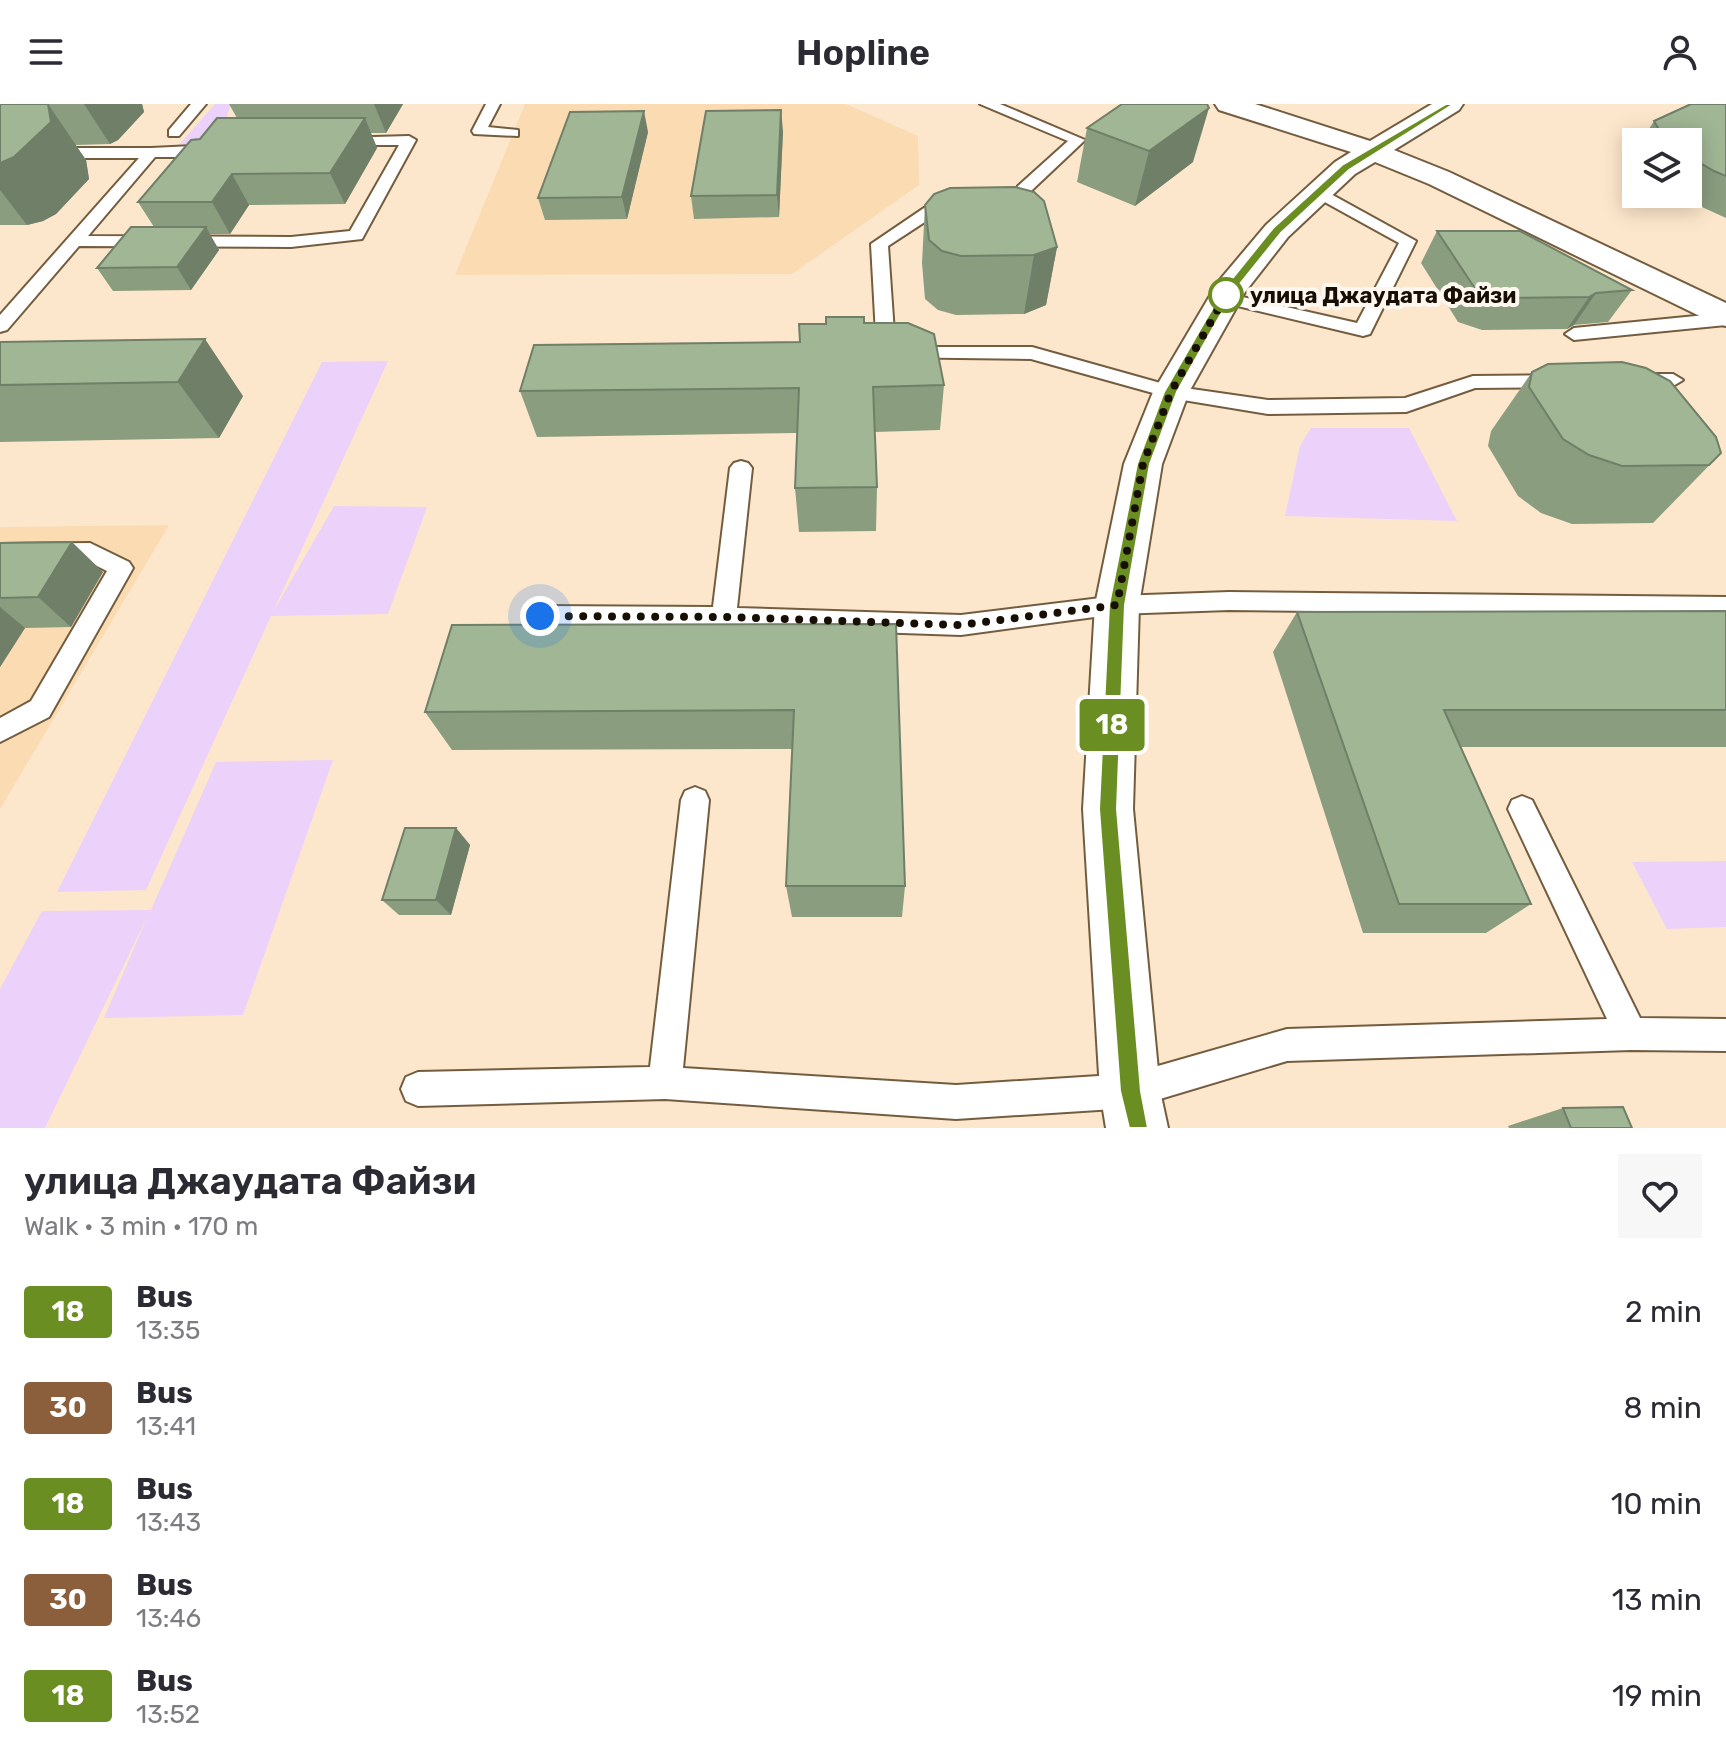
<!DOCTYPE html>
<html lang="en">
<head>
<meta charset="utf-8">
<style>
  :root { --surface:#fff; --page:#f7f7f7; --text:#2b2b33; --muted:#7c7c81 }
  body { margin:0; font-family:Rubik,sans-serif; background:var(--page); color:var(--text); height:100vh; display:flex; flex-direction:column; font-size:30px; white-space:nowrap }
  * { box-sizing:border-box; margin:0 }
  p { font-size:26px; color:var(--muted) }
  .icon { flex:none; width:44px; height:44px; fill:none; stroke:currentColor; stroke-width:2; stroke-linecap:round; stroke-linejoin:round }
  .map { position:relative; height:1024px; overflow:hidden }
  .sheet { display:flex; flex-direction:column; background:var(--surface); flex:1 }
  .sheet>* { flex:none }
  .badge { padding:0 16px; border-radius:6px; font-size:28px; line-height:52px }
  .controls { position:absolute; left:1622px; top:24px; display:grid; gap:16px }
  .controls a { display:grid; place-items:center; width:80px; height:80px; border-radius:0px; background:var(--surface); box-shadow:0 4px 20px #0003; font-size:40px }
  .you { position:absolute; width:40px; height:40px; margin:-20px; border:6px solid #fff; border-radius:50%; background:#1a73e8; box-shadow:0 0 0 12px #1a73e833 }
  .map>.badge { position:absolute; translate:-50% -50%; box-shadow:0 0 0 4px #fff }
  .round { display:grid; place-items:center; flex:none; width:84px; height:84px; border-radius:0px; background:var(--page) }
  .headline { display:flex; align-items:center; justify-content:space-between; height:136px; padding:0 24px }
  h1 { font-size:38px; font-weight:600; line-height:60px }
  ul { padding:0; list-style:none }
  li { display:flex; align-items:center; gap:24px; height:96px; padding:0 24px }
  li div { flex:1 }
  li b { display:block; font-size:30px }
  li em { font-style:normal }
  li .badge { min-width:88px; font-weight:700; text-align:center }
  header { display:flex; justify-content:space-between; align-items:center; height:104px; padding:0 24px; background:var(--surface); font-size:36px; font-weight:600 }
  .map>svg:first-child { display:block }
  .built { fill:#fadbb2 }
  .green { fill:#ecd1fa }
  .lines { fill:none; stroke-linecap:round; stroke-linejoin:round }
  .lane-casing { stroke:#745d3f; stroke-width:4 }
  .street-casing { stroke:#745d3f; stroke-width:4 }
  .lane { fill:#fff; fill-rule:evenodd }
  .street { fill:#fff; fill-rule:evenodd }
  .wall { fill:#8a9d7f }
  .shaded-wall { fill:#707f68 }
  .building { fill:#a0b694; stroke:#707f68; stroke-width:2 }
  .line { fill:#6b8e23; stroke:#fff; stroke-width:2 }
  .walk { stroke:#180f04; stroke-width:8; stroke-dasharray:0 14.4 }
  .stop-dot { fill:#fff; stroke:#6b8e23; stroke-width:4 }
  .labels { text-anchor:middle; dominant-baseline:central; stroke-width:8; stroke-linejoin:round; paint-order:stroke }
  .far-stop-label { font-size:22px; font-weight:bold; fill:#180f04; stroke:#fdf7f0; text-anchor:start }
</style>
</head>
<body>
<header><svg class="icon" aria-label="menu" viewBox="0 0 24 24"><path d="M4 6h16M4 12h16M4 18h16"/></svg>Hopline<svg class="icon" aria-label="person" viewBox="0 0 24 24"><circle cx="12" cy="8" r="4"/><path d="M4 21q1-7 8-7t8 7"/></svg></header>
<div class="map">
<svg width="1726" height="1024" viewBox="0 0 1726 1024">
  <rect width="100%" height="100%" fill="#fde7cc"/>
  <g class="built">
    <path d="M525,0H846L918,32L919,81L792,170L455,171Z"/>
    <path d="M169,421L0,705V423Z"/>
  </g>
  <g class="green">
    <path d="M215,0H231L219,36L198,42L177,43Z"/>
    <path d="M388,257L273,508L334,402L427,403L388,510L271,512L146,786L57,788L322,258Z"/>
    <path d="M1311,324H1409L1457,417L1285,412L1300,342Z"/>
    <path d="M333,656L243,911L104,914L149,809L45,1024H0V885L42,807L151,806L216,658Z"/>
    <path d="M1726,757V823L1667,825L1632,758Z"/>
  </g>
  <g class="lines">
    <defs>
      <g id="lane">
        <path d="M191,0H206L179,32H169V26Z"/>
        <path d="M486,0H500L488,23L518,26V32L474,30L472,27Z"/>
        <path d="M980,0H1000L1085,36L1032,86L1029,105L1008,107L1000,102L1002,99L1015,97L1018,82L1068,37Z"/>
        <path d="M409,32L416,36L362,135L291,143L79,142L7,226L0,228V211L139,54H0V44H151L214,41V47L195,53H155L88,132L291,133L350,127L399,41H343L338,40V34Z"/>
        <path d="M1318,83L1416,137L1370,230L1363,232L1225,199L1216,194L1225,189L1357,219L1399,139L1312,91V85Z"/>
        <path d="M955,98L963,103L961,106L940,108L888,142L895,243H1032L1171,282L1268,296L1405,294L1473,272L1558,271L1568,277L1558,283L1475,284L1406,308L1268,310L1171,294L1031,255L879,253L877,249L871,140L930,100Z"/>
        <path d="M1726,209V221L1574,236L1565,230L1574,224Z"/>
        <path d="M1635,270H1673L1683,276L1673,282L1628,280L1625,276Z"/>
        <path d="M741,357L748,359L752,364L737,504L961,511L1117,492L1229,488L1726,493V511L1229,506L1117,510L961,531L724,523L540,522L532,519L528,512L532,505L540,502L713,503L730,364L734,359Z"/>
        <path d="M90,439L129,458L133,464L49,613L0,638V614L31,597L107,467L87,457L0,458V440Z"/>
        <path d="M695,683L705,687L709,696L683,964L956,981L1130,970L1287,925L1607,915L1508,705L1512,696L1522,692L1532,696L1640,914L1726,915V947L1631,946L1287,957L1130,1004L956,1015L665,995L418,1002L406,997L401,985L406,973L418,968L650,963L681,696L685,687Z"/>
      </g>
      <path id="street" d="M1215,0H1255L1370,37L1432,0H1463L1459,6L1394,46L1449,68L1726,199V222L1714,219L1429,80L1375,58L1355,70L1288,133L1245,188L1189,288L1162,360L1139,501L1133,705L1160,987L1168,1024H1106L1100,987L1083,705L1095,501L1124,360L1153,288L1218,178L1266,121L1335,58L1351,48L1219,6Z"/>
    </defs>
    <use href="#lane" class="lane-casing"/>
    <use href="#street" class="street-casing"/>
    <use href="#lane" class="lane"/>
    <use href="#street" class="street"/>
  </g>
  <g class="wall">
    <path d="M0,0H142L144,8L118,36L110,40L75,41L86,56L89,75L56,110L43,117L27,121H0Z"/>
    <path d="M229,0H403L386,29H371L377,44L345,100L249,101L230,130H209L219,146L191,186L113,187L97,164L154,123L138,98L200,35L237,14Z"/>
    <path d="M1726,0V114L1691,98L1677,90H1688V38H1641L1654,17Z"/>
    <path d="M1087,24L1193,58L1135,102L1077,78Z"/>
    <path d="M783,27L779,113L694,115L691,92Z"/>
    <path d="M648,28L627,115L545,116L538,94Z"/>
    <path d="M925,101L1057,143L1046,201L1024,210L956,211L938,206L925,195L922,159Z"/>
    <path d="M1437,127L1632,186L1608,218L1574,221L1567,225L1482,226L1458,218L1421,159Z"/>
    <path d="M0,238L243,292L219,334L0,338Z"/>
    <path d="M800,238L944,281L940,326L875,328L877,383L876,427L799,428L795,384L797,329L537,333L520,287Z"/>
    <path d="M1532,268L1721,349L1653,419L1572,420L1541,409L1518,392L1488,342L1491,327Z"/>
    <path d="M0,439L103,468L71,523L25,524L0,563Z"/>
    <path d="M1726,507V643H1461L1531,800L1486,829H1363L1273,548L1297,508Z"/>
    <path d="M896,520L905,782L902,813H792L786,782L793,645L452,646L425,608Z"/>
    <path d="M456,724L470,741L451,811H399L382,796Z"/>
    <path d="M1563,1004L1632,1024H1509L1508,1022Z"/>
  </g>
  <g class="shaded-wall">
    <path d="M48,0L86,56L89,75L56,110L43,117L27,121L0,86V59Z"/>
    <path d="M84,0H142L144,8L118,36L110,40Z"/>
    <path d="M374,0H403L386,29Z"/>
    <path d="M1209,4L1193,58L1135,102L1149,47Z"/>
    <path d="M781,6L783,27L779,113L777,91Z"/>
    <path d="M644,7L648,28L627,115L622,93Z"/>
    <path d="M365,14L377,44L345,100L330,69Z"/>
    <path d="M232,70L249,101L230,130L212,98Z"/>
    <path d="M206,123L219,146L191,186L177,163Z"/>
    <path d="M1057,143L1046,201L1024,210L1034,151Z"/>
    <path d="M1596,189L1574,221L1567,225L1589,193Z"/>
    <path d="M205,235L243,292L219,334L178,278Z"/>
    <path d="M1721,349L1653,419L1709,361Z"/>
    <path d="M72,438L103,468L71,523L38,493Z"/>
    <path d="M0,503L25,524L0,563Z"/>
    <path d="M456,724L470,741L451,811L436,796Z"/>
  </g>
  <g class="building">
    <path d="M0,0H48L51,18L14,53L0,59Z"/>
    <path d="M1122,0H1207L1209,4L1149,47L1087,24Z"/>
    <path d="M1691,0H1726V72L1714,67L1688,52V38H1666L1654,17Z"/>
    <path d="M781,6L777,91L691,92L706,7Z"/>
    <path d="M644,7L622,93L538,94L570,8Z"/>
    <path d="M217,14H365L330,69L232,70L212,98H138L191,36L200,35Z"/>
    <path d="M1015,83L1034,88L1044,97L1057,143L1034,151L961,152L942,147L929,136L925,101L934,90L950,84Z"/>
    <path d="M131,123H206L177,163L97,164Z"/>
    <path d="M1437,127H1520L1632,186L1596,189L1589,193L1502,194L1476,186Z"/>
    <path d="M826,213H864V219H908L934,230L944,281L873,283L877,383L795,384L799,284L520,287L534,241L800,238L799,220H826Z"/>
    <path d="M205,235L178,278L0,281V238Z"/>
    <path d="M1622,258L1646,264L1670,277L1716,333L1721,349L1709,361L1622,362L1589,351L1563,335L1529,283L1532,268L1548,260Z"/>
    <path d="M72,438L38,493L0,494V439Z"/>
    <path d="M1726,507V606H1444L1531,800H1399L1297,508Z"/>
    <path d="M896,520L905,782H786L794,606L425,608L452,521Z"/>
    <path d="M405,724H456L436,796H382Z"/>
    <path d="M1623,1003L1632,1024H1571L1563,1004Z"/>
  </g>
  <path class="line" d="M1446,0H1454L1349,66L1281,129L1235,186L1217,217L1177,288L1150,360L1125,501L1117,705L1141,987L1148,1024H1129L1120,987L1099,705L1109,501L1137,360L1164,288L1205,217L1226,182L1273,124L1342,61Z"/>
  <g class="lines">
    <path class="walk" d="M540,512L724,513L961,521L1117,501L1143,360L1171,288L1226,191"/>
  </g>
  <circle class="stop-dot" cx="1226" cy="191" r="16"/>
  <g class="labels">
    <g class="far-stop-label">
      <text x="1250" y="191">улица Джаудата Файзи</text>
    </g>
  </g>
</svg>
<div class="controls">
<a><svg class="icon" aria-label="layers" viewBox="0 0 24 24"><path d="M12 4l9 5-9 5-9-5zM3 14l9 5 9-5"/></svg></a>
</div>
<div class="you" style="left:540px;top:512px"></div>
<b class="badge" style="left:1112px;top:621px;background:#6b8e23;color:#fff">18</b>
</div>
<section class="sheet">
<div class="headline"><div><h1>улица Джаудата Файзи</h1><p>Walk · 3 min · 170 m</p></div><a class="round"><svg class="icon" aria-label="heart" viewBox="0 0 24 24"><path d="M12 20l-8-8c-3-5 5-10 8-4 3-6 11-1 8 4z"/></svg></a></div>
<ul>
<li><span class="badge" style="background:#6b8e23;color:#fff">18</span><div><b>Bus</b><p>13:35</p></div><em>2 min</em></li>
<li><span class="badge" style="background:#8b5e3c;color:#fff">30</span><div><b>Bus</b><p>13:41</p></div><em>8 min</em></li>
<li><span class="badge" style="background:#6b8e23;color:#fff">18</span><div><b>Bus</b><p>13:43</p></div><em>10 min</em></li>
<li><span class="badge" style="background:#8b5e3c;color:#fff">30</span><div><b>Bus</b><p>13:46</p></div><em>13 min</em></li>
<li><span class="badge" style="background:#6b8e23;color:#fff">18</span><div><b>Bus</b><p>13:52</p></div><em>19 min</em></li>
</ul>
</section>
</body>
</html>
